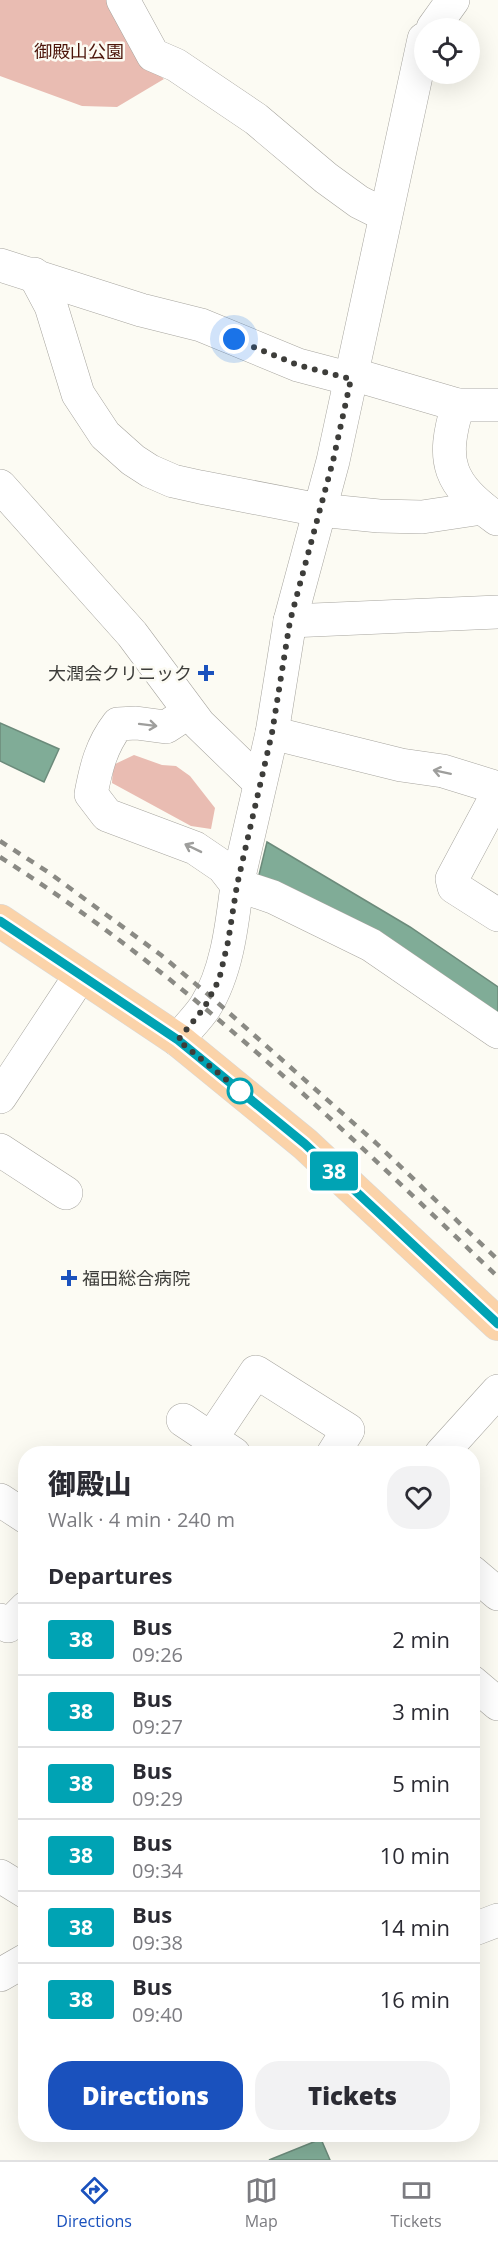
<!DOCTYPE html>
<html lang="en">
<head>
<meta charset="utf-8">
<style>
  :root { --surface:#fff; --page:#f2f2f3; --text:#2b2b33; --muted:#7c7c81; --line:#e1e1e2; --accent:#1a51bd }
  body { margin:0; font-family:"Open Sans","Noto Sans JP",sans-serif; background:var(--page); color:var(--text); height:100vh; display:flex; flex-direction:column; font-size:22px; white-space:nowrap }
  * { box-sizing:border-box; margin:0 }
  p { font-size:20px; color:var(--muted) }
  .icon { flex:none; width:33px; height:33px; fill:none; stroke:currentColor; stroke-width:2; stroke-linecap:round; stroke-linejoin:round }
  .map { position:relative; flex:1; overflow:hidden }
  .panel { position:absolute; left:18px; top:1446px; width:462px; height:696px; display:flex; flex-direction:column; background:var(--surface); border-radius:24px; box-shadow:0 6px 24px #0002 }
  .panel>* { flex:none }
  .badge { padding:0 12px; border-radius:4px; font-size:21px; line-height:39px }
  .fabs { position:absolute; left:414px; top:18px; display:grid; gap:12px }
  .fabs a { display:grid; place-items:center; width:66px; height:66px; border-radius:50%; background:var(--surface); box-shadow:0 6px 24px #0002; font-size:30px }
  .you { position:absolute; width:30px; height:30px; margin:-15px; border:4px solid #fff; border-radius:50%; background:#1a73e8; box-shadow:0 0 0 9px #1a73e833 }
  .map>.badge { position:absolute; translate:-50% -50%; box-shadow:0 0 0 3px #fff }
  h2 { padding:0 30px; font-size:22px; line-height:54px }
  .round { display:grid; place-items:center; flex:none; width:63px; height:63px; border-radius:24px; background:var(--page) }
  .summary { display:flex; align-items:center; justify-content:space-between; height:102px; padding:0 30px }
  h1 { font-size:28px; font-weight:800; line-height:45px }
  .button { display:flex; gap:12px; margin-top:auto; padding:12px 30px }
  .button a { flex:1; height:69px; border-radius:24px; background:var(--accent); color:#fff; font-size:24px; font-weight:800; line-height:69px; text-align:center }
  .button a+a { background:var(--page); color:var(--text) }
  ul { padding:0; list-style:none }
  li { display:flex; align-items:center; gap:18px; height:72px; padding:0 30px; border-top:2px solid var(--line) }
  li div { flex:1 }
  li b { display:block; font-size:22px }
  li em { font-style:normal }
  li .badge { min-width:66px; font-weight:700; text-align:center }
  .tab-bar { display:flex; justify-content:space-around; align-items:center; height:84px; border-top:2px solid var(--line); background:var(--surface); font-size:16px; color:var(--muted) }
  .tab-bar a { display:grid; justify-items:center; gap:3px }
  .tab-bar .active { color:var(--accent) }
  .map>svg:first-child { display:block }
  .green { fill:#e9bcb2 }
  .water { fill:#80ac97; stroke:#6c8b7b; stroke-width:1.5 }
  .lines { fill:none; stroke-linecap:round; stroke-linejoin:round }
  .minor-casing { stroke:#a7a59f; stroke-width:34 }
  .major-casing { stroke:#d8d8d8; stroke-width:34 }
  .minor { stroke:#fff; stroke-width:33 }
  .major { stroke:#fbd3a9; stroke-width:33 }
  .rail { stroke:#8a8a84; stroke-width:4.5; stroke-dasharray:8 8; stroke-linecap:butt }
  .oneway { stroke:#9e9e9c }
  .line-casing { stroke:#fff; stroke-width:14 }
  .line { stroke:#00a3b4; stroke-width:9 }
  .walk { stroke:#3d3d3a; stroke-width:6; stroke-dasharray:0 10.8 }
  .poi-dot { fill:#1a51bd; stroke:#fcfbf3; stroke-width:2 }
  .stop-dot { fill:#fff; stroke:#00a3b4; stroke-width:3 }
  .labels { text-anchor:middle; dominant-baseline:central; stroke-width:5; stroke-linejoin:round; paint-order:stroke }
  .park-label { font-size:18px; fill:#4c150a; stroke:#fcfbf3 }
  .poi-label { font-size:18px; fill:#3d3d3a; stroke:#fcfbf3; text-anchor:end }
</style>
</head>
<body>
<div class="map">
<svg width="498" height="2160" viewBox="0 0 498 2160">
  <rect width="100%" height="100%" fill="#fcfbf3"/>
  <g class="green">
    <path d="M0,0H110L145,64L164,79L117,107L82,106L0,76Z"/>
    <path d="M134,755L162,765L176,766L190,776L215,808L211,829L191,826L112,783L113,765Z"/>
  </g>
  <g class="water">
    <path d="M0,723L59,749L44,782L0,761Z"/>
    <path d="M267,842L410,927L498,987V1023L258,879Z"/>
    <path d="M321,2139L330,2160H269Z"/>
  </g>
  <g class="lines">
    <defs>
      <g id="minor">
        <path d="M123,0L153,55L176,65L256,119L326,178L359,202L385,215"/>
        <path d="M433,28L453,0"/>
        <path d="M0,265L141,310L201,325L298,365L351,379"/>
        <path d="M34,274L51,306L78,394L105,435L133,460L150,471L173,481L200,487L319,510L379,516L422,517L482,508"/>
        <path d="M352,374L458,405H498"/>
        <path d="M458,405C440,463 449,484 497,519"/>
        <path d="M0,486L132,634L199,724L260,783"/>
        <path d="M290,621L498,612"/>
        <path d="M189,712L166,727L136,723L118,724C101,746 96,768 91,794L107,815L195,848L223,867L237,885"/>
        <path d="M272,733L401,765L443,771L498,788"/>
        <path d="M498,793L452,879L454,887L498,915"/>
        <path d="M237,885L272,733L290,621L333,461L424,39"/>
        <path d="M178,1040C186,1029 197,1019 205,1007C227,972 232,925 237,885L273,897L371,945L498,1032"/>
        <path d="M0,1097L80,976"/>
        <path d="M0,1150L66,1193"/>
        <path d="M183,1420L234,1454"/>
        <path d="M211,1439L256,1372L348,1430L333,1454"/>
        <path d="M441,1454L498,1391"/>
        <path d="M0,1500L26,1517"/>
        <path d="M472,1572L498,1594"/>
        <path d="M0,1620L8,1626L26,1608"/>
        <path d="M472,1682L498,1704"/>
        <path d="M0,1876L26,1892"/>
        <path d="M472,1930L498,1920"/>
        <path d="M0,1975L26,1960"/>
      </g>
      <path id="major" d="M0,921L178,1040L305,1144L498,1324"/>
    </defs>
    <use href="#minor" class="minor-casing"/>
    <use href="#major" class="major-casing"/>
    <use href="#minor" class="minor"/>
    <use href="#major" class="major"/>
    <g class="rail">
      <path d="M0,841L48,872L161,955L210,996L376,1143L498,1260"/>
      <path d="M0,857C184,974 341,1127 498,1277"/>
    </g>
  </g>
  <defs><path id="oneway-shaft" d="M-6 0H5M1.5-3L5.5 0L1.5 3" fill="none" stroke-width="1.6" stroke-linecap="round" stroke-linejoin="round" transform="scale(1.5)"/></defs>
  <g class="oneway">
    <use href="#oneway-shaft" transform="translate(148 725) rotate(7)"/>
    <use href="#oneway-shaft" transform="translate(442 772) rotate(-168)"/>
    <use href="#oneway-shaft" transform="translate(193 848) rotate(-154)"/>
  </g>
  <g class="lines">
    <defs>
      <path id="line" d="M0,921L178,1040L305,1144L498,1324"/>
    </defs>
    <use href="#line" class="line-casing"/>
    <use href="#line" class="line"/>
    <path class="walk" d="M234,339L298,365L351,379L333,461L290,621L272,733L237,885L228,942L219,980L204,1008L178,1040L240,1091"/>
  </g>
  <g class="poi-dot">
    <path d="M203 664h6v6h6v6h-6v6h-6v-6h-6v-6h6z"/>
    <path d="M66 1269h6v6h6v6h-6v6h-6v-6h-6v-6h6z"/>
  </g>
  <circle class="stop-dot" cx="240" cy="1091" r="12"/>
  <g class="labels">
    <g class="park-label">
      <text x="79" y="51">御殿山公園</text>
    </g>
    <g class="poi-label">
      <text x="192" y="673">大潤会クリニック</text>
      <text x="82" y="1278" text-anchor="start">福田総合病院</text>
    </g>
  </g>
</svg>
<div class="fabs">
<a><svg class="icon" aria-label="locate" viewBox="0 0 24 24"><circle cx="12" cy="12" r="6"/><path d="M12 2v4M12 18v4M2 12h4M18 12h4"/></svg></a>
</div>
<div class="you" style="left:234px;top:339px"></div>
<b class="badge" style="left:334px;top:1171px;background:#00a3b4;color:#fff">38</b>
<section class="panel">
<div class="summary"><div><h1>御殿山</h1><p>Walk · 4 min · 240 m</p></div><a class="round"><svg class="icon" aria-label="heart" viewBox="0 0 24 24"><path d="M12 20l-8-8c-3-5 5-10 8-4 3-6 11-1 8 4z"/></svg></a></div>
<h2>Departures</h2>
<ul>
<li><span class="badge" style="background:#00a3b4;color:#fff">38</span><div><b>Bus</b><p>09:26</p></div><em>2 min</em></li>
<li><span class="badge" style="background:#00a3b4;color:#fff">38</span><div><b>Bus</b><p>09:27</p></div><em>3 min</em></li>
<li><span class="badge" style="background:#00a3b4;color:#fff">38</span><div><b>Bus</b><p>09:29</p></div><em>5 min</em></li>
<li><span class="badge" style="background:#00a3b4;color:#fff">38</span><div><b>Bus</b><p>09:34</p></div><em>10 min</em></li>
<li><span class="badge" style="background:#00a3b4;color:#fff">38</span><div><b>Bus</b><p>09:38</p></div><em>14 min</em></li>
<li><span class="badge" style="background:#00a3b4;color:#fff">38</span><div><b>Bus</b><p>09:40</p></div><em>16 min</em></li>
</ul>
<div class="button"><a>Directions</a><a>Tickets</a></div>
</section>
</div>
<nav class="tab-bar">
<a class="active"><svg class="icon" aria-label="directions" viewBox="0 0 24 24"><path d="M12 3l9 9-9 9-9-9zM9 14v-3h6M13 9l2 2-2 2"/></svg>Directions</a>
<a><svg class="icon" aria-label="map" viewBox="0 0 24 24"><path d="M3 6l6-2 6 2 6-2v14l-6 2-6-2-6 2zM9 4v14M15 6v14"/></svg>Map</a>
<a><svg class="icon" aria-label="tickets" viewBox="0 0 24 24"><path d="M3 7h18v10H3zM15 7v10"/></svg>Tickets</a>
</nav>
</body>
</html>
